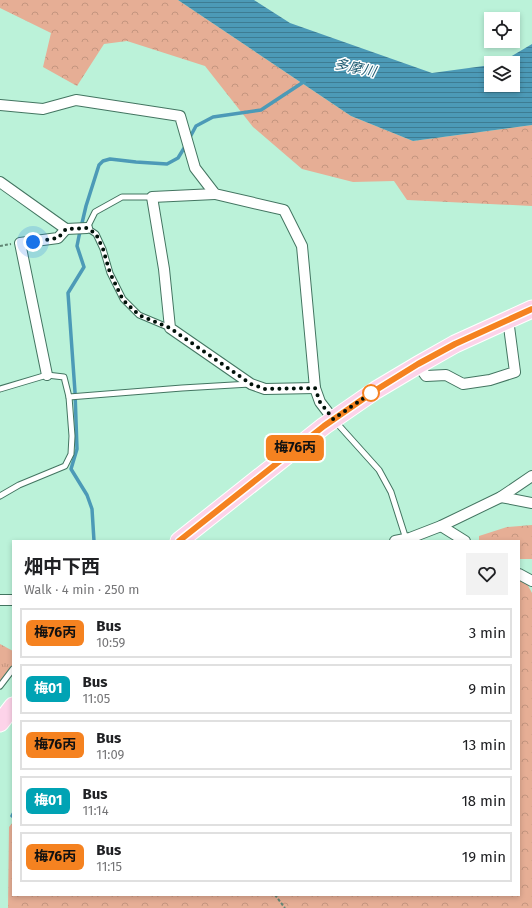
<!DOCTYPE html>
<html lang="en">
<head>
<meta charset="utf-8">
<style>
  :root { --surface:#fff; --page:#f2f2f2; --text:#202124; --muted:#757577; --line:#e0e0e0 }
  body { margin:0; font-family:"Fira Sans","Noto Sans JP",sans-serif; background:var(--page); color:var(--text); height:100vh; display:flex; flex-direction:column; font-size:15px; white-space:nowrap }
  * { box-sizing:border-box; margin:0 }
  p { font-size:13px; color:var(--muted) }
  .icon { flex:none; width:22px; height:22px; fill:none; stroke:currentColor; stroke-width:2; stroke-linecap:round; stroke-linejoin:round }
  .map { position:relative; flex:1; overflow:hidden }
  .drawer { position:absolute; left:12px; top:540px; width:508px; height:356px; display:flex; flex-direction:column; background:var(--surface); border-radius:0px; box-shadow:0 2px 6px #0003 }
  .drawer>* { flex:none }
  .badge { padding:0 8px; border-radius:6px; font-size:14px; line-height:26px }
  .controls { position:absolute; left:484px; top:12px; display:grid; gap:8px }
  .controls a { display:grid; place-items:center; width:36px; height:36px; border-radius:0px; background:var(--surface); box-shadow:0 2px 6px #0003; font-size:20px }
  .you { position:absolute; width:20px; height:20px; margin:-10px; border:3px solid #fff; border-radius:50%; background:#1a73e8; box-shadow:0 0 0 6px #1a73e833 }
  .map>.badge { position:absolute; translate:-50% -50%; box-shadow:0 0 0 2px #fff }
  .round { display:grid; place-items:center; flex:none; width:42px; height:42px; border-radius:0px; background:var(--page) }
  .headline { display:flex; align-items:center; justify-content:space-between; height:68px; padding:0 12px }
  h1 { font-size:19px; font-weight:700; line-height:30px }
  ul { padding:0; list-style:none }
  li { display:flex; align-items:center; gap:12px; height:50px; margin:0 8px 6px; padding:0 4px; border:2px solid var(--line); border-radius:0px }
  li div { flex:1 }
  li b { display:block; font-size:15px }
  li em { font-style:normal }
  li .badge { min-width:44px; font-weight:700; text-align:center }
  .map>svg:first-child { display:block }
  .grass { fill:url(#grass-tufts) }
  .forest { fill:url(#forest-crowns) }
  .water { fill:url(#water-rules) }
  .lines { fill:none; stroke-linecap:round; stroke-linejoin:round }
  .stream { stroke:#4c9ab7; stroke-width:3.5 }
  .service-casing { stroke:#437561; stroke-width:7 }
  .minor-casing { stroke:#437561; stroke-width:12 }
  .primary-casing { stroke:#fff; stroke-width:19 }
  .path { stroke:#618675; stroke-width:2; stroke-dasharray:3 2; stroke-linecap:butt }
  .service { stroke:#fff; stroke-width:5 }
  .minor { stroke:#fff; stroke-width:10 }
  .primary { stroke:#fdd3e9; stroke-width:17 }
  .line-casing { stroke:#fff; stroke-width:9 }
  .line { stroke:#f58220; stroke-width:6 }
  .walk { stroke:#001109; stroke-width:4; stroke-dasharray:0 7.2 }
  .stop-dot { fill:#fff; stroke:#f58220; stroke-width:2 }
  .labels { text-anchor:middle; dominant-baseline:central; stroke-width:3; stroke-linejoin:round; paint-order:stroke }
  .water-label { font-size:14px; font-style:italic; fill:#225e74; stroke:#fff }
</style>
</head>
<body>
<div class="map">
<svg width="532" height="908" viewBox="0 0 532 908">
  <defs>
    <pattern id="grass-tufts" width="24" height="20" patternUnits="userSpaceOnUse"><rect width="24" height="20" fill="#e6ae95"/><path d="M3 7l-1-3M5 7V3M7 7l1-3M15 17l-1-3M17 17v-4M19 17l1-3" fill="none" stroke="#c4957f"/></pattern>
    <pattern id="forest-crowns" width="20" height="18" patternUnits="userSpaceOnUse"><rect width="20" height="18" fill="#e6ae95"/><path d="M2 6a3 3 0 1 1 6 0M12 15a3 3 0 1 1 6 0" fill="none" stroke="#c4957f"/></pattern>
    <pattern id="water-rules" width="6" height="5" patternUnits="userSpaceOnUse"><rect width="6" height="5" fill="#4c9ab7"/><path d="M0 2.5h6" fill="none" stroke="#3d7c93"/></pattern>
  </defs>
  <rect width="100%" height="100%" fill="#bbf2d9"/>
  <path class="grass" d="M0,644L13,651V666L0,682Z"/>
  <g class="forest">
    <path d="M0,0H178L351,116L413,141L532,125V206L407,200L394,181L353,182L302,169L253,127L205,66L127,41L104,44L77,86L43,67L51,33L0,8Z"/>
    <path d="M532,525V559H519V541H479V536L507,527Z"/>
    <path d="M519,569L532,593V908H8L9,827L13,822V895H519Z"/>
  </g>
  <path class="water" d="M178,0H254L290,23L432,73L491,65V85H513V63H500L532,44V125L413,141L351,116Z"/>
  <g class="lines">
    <g class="stream">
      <path d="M189,139L196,126L213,117L261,110L305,81"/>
      <path d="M94,541L92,509L87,495L71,469L77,449L75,392L68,293L84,267L77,246L79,236L86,206L99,165L103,161L110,159L136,162L167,164L178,158L186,145"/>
      <path d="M12,816L13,814"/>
    </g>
    <defs>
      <g id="service">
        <path d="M152,197H122L95,212L87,228L96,234L103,249L110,273L123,299L139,315L170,328"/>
        <path d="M0,389L47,375L64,377L69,397L72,436L71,454L65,466L19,485L0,496"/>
        <path d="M69,397L182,388L250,384"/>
        <path d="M335,421L379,470L391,492L406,539"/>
        <path d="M0,686L13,669"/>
      </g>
      <g id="minor">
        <path d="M0,105L43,109L76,100L180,116L195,168L215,194L284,210L302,246L315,388L320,402L333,419"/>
        <path d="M0,182L66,229L87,228"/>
        <path d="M215,194L152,197L164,269L170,328L251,384L265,389L315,388"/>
        <path d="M418,365L426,376L446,375L463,384L490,380L515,372L508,319"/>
        <path d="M47,375L20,243L58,238L66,229"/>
        <path d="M501,497L532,503"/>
        <path d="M441,526L465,541"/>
        <path d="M395,541L410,538L441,526L501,497L532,476"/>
        <path d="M519,574L532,581"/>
        <path d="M0,600H13"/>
      </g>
      <g id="primary">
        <path d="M179,541L324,426L376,390L418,365L455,344L532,309"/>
        <path d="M0,723L13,706"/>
      </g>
    </defs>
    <use href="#service" class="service-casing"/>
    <use href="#minor" class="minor-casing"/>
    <use href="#primary" class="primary-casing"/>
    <g class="path">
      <path d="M0,246L11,244"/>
      <path d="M275,895L285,908"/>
    </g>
    <use href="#service" class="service"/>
    <use href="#minor" class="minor"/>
    <use href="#primary" class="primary"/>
  </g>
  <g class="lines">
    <defs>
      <path id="line" d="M179,541L324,426L376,390L418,364L455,344L532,309"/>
    </defs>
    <use href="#line" class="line-casing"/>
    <use href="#line" class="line"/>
    <path class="walk" d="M33,242L58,238L66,229L87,228L96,234L103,249L110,273L123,300L139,315L170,328L251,384L265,389L315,388L320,402L333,419L376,390L371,393"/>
  </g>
  <circle class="stop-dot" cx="371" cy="393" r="8"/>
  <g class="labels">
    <g class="water-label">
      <text transform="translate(355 68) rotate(12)">多摩川</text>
    </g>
  </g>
</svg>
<div class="controls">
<a><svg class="icon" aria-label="locate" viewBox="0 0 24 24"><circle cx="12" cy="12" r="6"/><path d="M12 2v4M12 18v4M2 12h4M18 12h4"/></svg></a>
<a><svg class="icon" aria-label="layers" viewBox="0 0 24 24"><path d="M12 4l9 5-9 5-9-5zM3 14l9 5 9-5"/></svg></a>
</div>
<div class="you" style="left:33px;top:242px"></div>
<b class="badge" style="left:295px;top:448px;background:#f58220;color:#111">梅76丙</b>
<section class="drawer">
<div class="headline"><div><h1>畑中下西</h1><p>Walk · 4 min · 250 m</p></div><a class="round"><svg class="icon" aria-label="heart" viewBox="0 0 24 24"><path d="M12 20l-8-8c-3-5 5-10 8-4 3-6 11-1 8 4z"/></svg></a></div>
<ul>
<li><span class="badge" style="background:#f58220;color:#111">梅76丙</span><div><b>Bus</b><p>10:59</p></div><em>3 min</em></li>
<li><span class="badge" style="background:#00a3b4;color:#fff">梅01</span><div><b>Bus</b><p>11:05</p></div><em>9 min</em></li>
<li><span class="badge" style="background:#f58220;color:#111">梅76丙</span><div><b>Bus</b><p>11:09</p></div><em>13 min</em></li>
<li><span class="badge" style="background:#00a3b4;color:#fff">梅01</span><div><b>Bus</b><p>11:14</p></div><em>18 min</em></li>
<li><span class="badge" style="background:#f58220;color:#111">梅76丙</span><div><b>Bus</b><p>11:15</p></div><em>19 min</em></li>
</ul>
</section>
</div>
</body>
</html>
